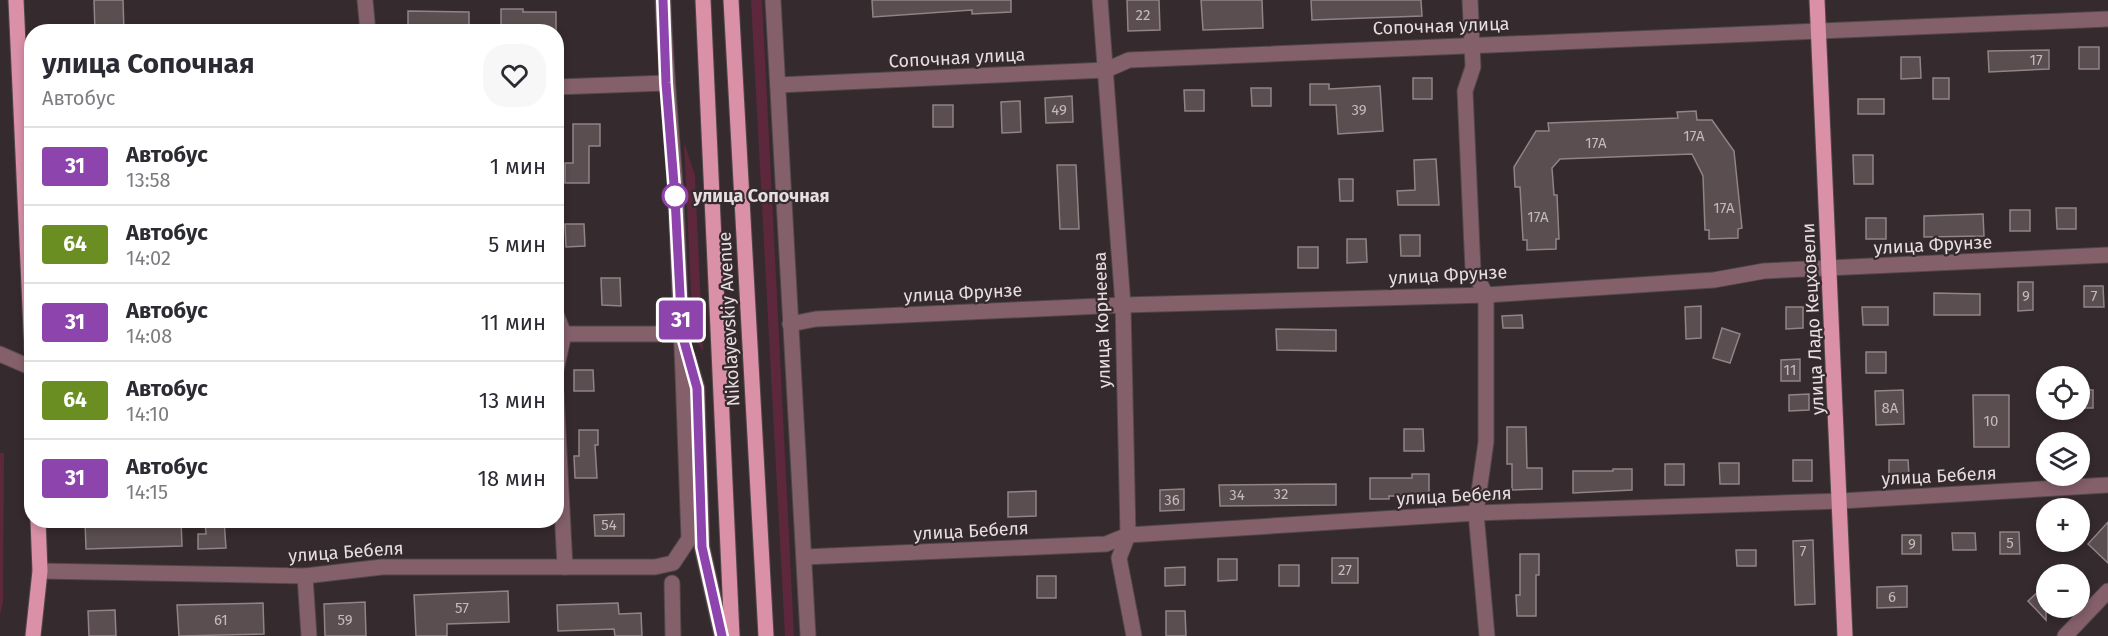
<!DOCTYPE html>
<html lang="ru">
<head>
<meta charset="utf-8">
<style>
  :root { --surface:#fff; --page:#f7f7f7; --text:#2b2b33; --muted:#7c7c81; --line:#e1e1e2 }
  body { margin:0; font-family:"Fira Sans",sans-serif; background:var(--page); color:var(--text); height:100vh; display:flex; flex-direction:column; font-size:22px; white-space:nowrap }
  * { box-sizing:border-box; margin:0 }
  p { font-size:20px; color:var(--muted) }
  .icon { flex:none; width:33px; height:33px; fill:none; stroke:currentColor; stroke-width:2; stroke-linecap:round; stroke-linejoin:round }
  .map { position:relative; flex:1; overflow:hidden }
  .side { position:absolute; left:24px; top:24px; width:540px; height:504px; display:flex; flex-direction:column; background:var(--surface); border-radius:24px; box-shadow:0 3px 9px #0003 }
  .side>* { flex:none }
  .badge { padding:0 12px; border-radius:4px; font-size:21px; line-height:39px }
  .controls { position:absolute; left:2036px; top:366px; display:grid; gap:12px }
  .controls a { display:grid; place-items:center; width:54px; height:54px; border-radius:50%; background:var(--surface); box-shadow:0 3px 9px #0003; font-size:30px }
  .map>.badge { position:absolute; translate:-50% -50%; box-shadow:0 0 0 3px #fff }
  .round { display:grid; place-items:center; flex:none; width:63px; height:63px; border-radius:24px; background:var(--page) }
  .overview { display:flex; align-items:center; justify-content:space-between; height:102px; padding:0 18px }
  h1 { font-size:28px; font-weight:700; line-height:45px }
  ul { padding:0; list-style:none }
  li { display:flex; align-items:center; gap:18px; height:78px; padding:0 18px; border-top:2px solid var(--line) }
  li div { flex:1 }
  li b { display:block; font-size:22px }
  li em { font-style:normal }
  li .badge { min-width:66px; font-weight:700; text-align:center }
  .map>svg:first-child { display:block }
  .green { fill:#5e283c }
  .building { fill:#5b4e51; stroke:#918386; stroke-width:1.5 }
  .lines { fill:none; stroke-linecap:round; stroke-linejoin:round }
  .minor-casing { stroke:#51474a; stroke-width:17 }
  .major-casing { stroke:#51474a; stroke-width:17 }
  .minor { stroke:#84606b; stroke-width:15 }
  .major { stroke:#da91a8; stroke-width:15 }
  .line-casing { stroke:#fff; stroke-width:14 }
  .line { stroke:#8e44ad; stroke-width:9 }
  .stop-dot { fill:#fff; stroke:#8e44ad; stroke-width:3 }
  .labels { text-anchor:middle; dominant-baseline:central; stroke-width:4.5; stroke-linejoin:round; paint-order:stroke }
  .number-label { font-size:15px; fill:#c3babc }
  .street-label { font-size:18px; fill:#e6dee0; stroke:#352a2d }
  .stop-label { font-size:18px; font-weight:bold; fill:#e6dee0; stroke:#352a2d; text-anchor:start }
</style>
</head>
<body>
<div class="map">
<svg width="2108" height="636" viewBox="0 0 2108 636">
  <rect width="100%" height="100%" fill="#352a2d"/>
  <g class="green">
    <path d="M751,0H762L794,636H785Z"/>
    <path d="M684,142L695,176L703,351L693,335Z"/>
    <path d="M0,453H4L3,602L0,615Z"/>
  </g>
  <g class="building">
    <path d="M94,0H123L124,32H95Z"/>
    <path d="M872,0H1011V12L972,14V10L873,17Z"/>
    <path d="M1127,0H1159L1160,30L1128,31Z"/>
    <path d="M1201,0H1262L1263,28L1203,30Z"/>
    <path d="M1311,0H1421L1422,16L1312,20Z"/>
    <path d="M501,9H523V12H556V32L501,30Z"/>
    <path d="M408,11L469,12V32H408Z"/>
    <rect x="2079" y="47" width="20" height="22"/>
    <path d="M2049,50V69L1989,72L1988,51Z"/>
    <path d="M1901,57H1920L1921,78L1901,79Z"/>
    <rect x="1413" y="78" width="19" height="21"/>
    <rect x="1933" y="78" width="16" height="21"/>
    <path d="M1310,84H1329V89L1380,86L1383,131L1338,134L1336,105H1310Z"/>
    <path d="M1251,88H1271V106H1252Z"/>
    <path d="M1184,90H1204V111H1185Z"/>
    <path d="M1072,96L1073,122L1046,123L1045,98Z"/>
    <rect x="1858" y="99" width="26" height="15"/>
    <path d="M1020,101L1021,132L1002,133L1001,102Z"/>
    <rect x="933" y="105" width="20" height="22"/>
    <path d="M1696,111L1697,120H1712L1734,151L1742,228L1738,229V238L1709,239V230H1705L1703,176L1692,154L1560,159L1552,168L1554,195H1557L1559,239H1556V249L1527,250V240H1523L1520,187H1515L1514,167L1536,131H1549L1548,123L1678,118L1677,112Z"/>
    <path d="M573,124H600V146H589V183H565V163H573Z"/>
    <path d="M1853,155H1873V184H1854Z"/>
    <path d="M1436,159L1439,205H1398L1397,191L1415,190L1414,160Z"/>
    <path d="M1057,165H1076L1079,229H1060Z"/>
    <path d="M1339,179H1353V201H1340Z"/>
    <path d="M2056,208H2076V229H2057Z"/>
    <rect x="2010" y="210" width="20" height="21"/>
    <path d="M1983,214L1984,236L1924,237V216Z"/>
    <rect x="1866" y="218" width="20" height="21"/>
    <path d="M565,224H584L585,246L566,247Z"/>
    <path d="M1400,235H1420V256H1401Z"/>
    <path d="M1347,239H1366L1367,262L1347,263Z"/>
    <rect x="1298" y="247" width="20" height="21"/>
    <path d="M601,278H620L621,306L602,305Z"/>
    <path d="M2018,282H2033V310L2018,311Z"/>
    <path d="M2084,286H2103L2104,307H2084Z"/>
    <path d="M1934,293L1980,294V315H1934Z"/>
    <path d="M1701,306V338L1686,339L1685,307Z"/>
    <path d="M1786,307H1803V328L1786,329Z"/>
    <path d="M1862,307H1888V325H1863Z"/>
    <path d="M1522,315L1523,328H1503L1502,316Z"/>
    <path d="M1722,328L1740,334L1730,363L1713,358Z"/>
    <path d="M1276,329L1336,330V351L1277,350Z"/>
    <rect x="1866" y="352" width="20" height="21"/>
    <path d="M1800,359V381H1781V360Z"/>
    <path d="M574,370H593L594,391H574Z"/>
    <path d="M1903,390L1904,424L1876,425L1875,391Z"/>
    <rect x="2079" y="390" width="14" height="18"/>
    <path d="M1809,394V410L1789,411V395Z"/>
    <path d="M1973,395H2009V447H1974Z"/>
    <path d="M1507,427H1526L1527,468H1542V489L1512,490V464H1507Z"/>
    <path d="M1404,429H1423L1424,451H1404Z"/>
    <path d="M579,430H598V445H595L597,478H575L574,456H579Z"/>
    <rect x="1793" y="460" width="19" height="21"/>
    <path d="M1889,460H1908L1909,475H1889Z"/>
    <path d="M1719,463H1739V484H1720Z"/>
    <rect x="1665" y="464" width="19" height="21"/>
    <path d="M1613,469H1632V490L1573,493V471H1613Z"/>
    <path d="M1412,474H1429V496H1389V499H1370V478H1412Z"/>
    <path d="M1336,484V505L1220,506L1219,485Z"/>
    <path d="M1184,489V510L1160,511V490Z"/>
    <path d="M1036,491V516L1008,517V492Z"/>
    <path d="M624,514V536H595L594,515Z"/>
    <path d="M85,520H181L182,546L86,549Z"/>
    <path d="M205,520H224L226,548L198,549V534H206Z"/>
    <path d="M2108,522V563L2088,544Z"/>
    <path d="M2000,532H2019L2020,554H2000Z"/>
    <path d="M1952,533H1975L1976,550H1953Z"/>
    <rect x="1902" y="535" width="19" height="19"/>
    <path d="M1813,540L1815,604L1795,605L1793,541Z"/>
    <path d="M1736,550H1756V566H1737Z"/>
    <path d="M1520,554H1539V575H1536V616H1517L1516,595H1520Z"/>
    <rect x="1332" y="558" width="26" height="25"/>
    <path d="M1218,559H1237V580L1218,581Z"/>
    <rect x="1279" y="565" width="20" height="21"/>
    <path d="M1185,567V585L1165,586V568Z"/>
    <rect x="1037" y="576" width="19" height="22"/>
    <path d="M1907,586V607L1877,608V587Z"/>
    <path d="M2040,590L2046,596V620L2028,601Z"/>
    <path d="M508,591L509,622L447,624V636H416L414,595Z"/>
    <path d="M365,602L366,636H325L324,604Z"/>
    <path d="M263,603L264,634L179,636L177,605Z"/>
    <path d="M618,603L619,614L641,613L642,636H615L614,629L558,631L557,605Z"/>
    <path d="M115,610L116,636H89L88,611Z"/>
    <path d="M1166,611H1185L1186,636H1166Z"/>
  </g>
  <g class="lines">
    <defs>
      <g id="minor">
        <path d="M365,0L368,32"/>
        <path d="M773,0L808,636"/>
        <path d="M1100,0L1123,305L1128,535L1119,558L1134,636"/>
        <path d="M1470,0L1473,67L1465,91L1473,270L1486,295V442L1476,513L1487,636"/>
        <path d="M778,85L1106,70L1129,60L2108,19"/>
        <path d="M556,87L666,83"/>
        <path d="M556,314L564,334L556,370"/>
        <path d="M790,324L816,319L1123,305L1486,295L1714,280L1764,271L2108,255"/>
        <path d="M564,334H682"/>
        <path d="M0,354L32,368"/>
        <path d="M688,358L697,388L702,547L722,636"/>
        <path d="M556,393L565,567"/>
        <path d="M804,557L1106,544L1128,535L1476,513L1841,501L2108,485"/>
        <path d="M40,571L305,576L382,567H655L673,563L689,539C685,426 681,314 676,201C672,134 665,67 663,0"/>
        <path d="M305,576L309,636"/>
        <path d="M672,583L673,636"/>
        <path d="M2065,636L2108,591"/>
      </g>
      <g id="major">
        <path d="M16,0L32,351"/>
        <path d="M703,0L732,636"/>
        <path d="M731,0L766,636"/>
        <path d="M1817,0L1845,636"/>
        <path d="M33,636L40,571L38,520"/>
      </g>
    </defs>
    <use href="#minor" class="minor-casing"/>
    <use href="#major" class="major-casing"/>
    <use href="#minor" class="minor"/>
    <use href="#major" class="major"/>
  </g>
  <g class="lines">
    <defs>
      <path id="line" d="M663,0L666,83L675,197L682,334L697,388L702,547L722,636"/>
    </defs>
    <use href="#line" class="line-casing"/>
    <use href="#line" class="line"/>
  </g>
  <circle class="stop-dot" cx="675" cy="196" r="12"/>
  <g class="labels">
    <g class="number-label">
      <text x="1143" y="15">22</text>
      <text x="2036" y="60">17</text>
      <text x="1059" y="110">49</text>
      <text x="1359" y="110">39</text>
      <text x="1694" y="136">17А</text>
      <text x="1596" y="143">17А</text>
      <text x="1724" y="208">17А</text>
      <text x="1538" y="217">17А</text>
      <text x="2026" y="296">9</text>
      <text x="2094" y="296">7</text>
      <text x="1790" y="370">11</text>
      <text x="1890" y="408">8А</text>
      <text x="1991" y="421">10</text>
      <text x="1281" y="494">32</text>
      <text x="1237" y="495">34</text>
      <text x="1172" y="500">36</text>
      <text x="609" y="525">54</text>
      <text x="2010" y="543">5</text>
      <text x="1912" y="544">9</text>
      <text x="1803" y="551">7</text>
      <text x="1345" y="570">27</text>
      <text x="1892" y="597">6</text>
      <text x="462" y="608">57</text>
      <text x="221" y="620">61</text>
      <text x="345" y="620">59</text>
    </g>
    <g class="street-label">
      <text transform="translate(1441 26) rotate(-2)">Сопочная улица</text>
      <text transform="translate(957 58) rotate(-3)">Сопочная улица</text>
      <text transform="translate(1933 245) rotate(-3)">улица Фрунзе</text>
      <text transform="translate(1448 275) rotate(-3)">улица Фрунзе</text>
      <text transform="translate(963 293) rotate(-3)">улица Фрунзе</text>
      <text transform="translate(729 319) rotate(-93)">Nikolayevskiy Avenue</text>
      <text transform="translate(1813 319) rotate(-93)">улица Ладо Кецховели</text>
      <text transform="translate(1102 320) rotate(-92)">улица Корнеева</text>
      <text transform="translate(1939 476) rotate(-3)">улица Бебеля</text>
      <text transform="translate(1454 496) rotate(-3)">улица Бебеля</text>
      <text transform="translate(971 531) rotate(-3)">улица Бебеля</text>
      <text transform="translate(346 552) rotate(-4)">улица Бебеля</text>
    </g>
    <g class="stop-label">
      <text x="693" y="196">улица Сопочная</text>
    </g>
  </g>
</svg>
<div class="controls">
<a><svg class="icon" aria-label="locate" viewBox="0 0 24 24"><circle cx="12" cy="12" r="6"/><path d="M12 2v4M12 18v4M2 12h4M18 12h4"/></svg></a>
<a><svg class="icon" aria-label="layers" viewBox="0 0 24 24"><path d="M12 4l9 5-9 5-9-5zM3 14l9 5 9-5"/></svg></a>
<a>+</a>
<a>−</a>
</div>
<b class="badge" style="left:681px;top:320px;background:#8e44ad;color:#fff">31</b>
<section class="side">
<div class="overview"><div><h1>улица Сопочная</h1><p>Автобус</p></div><a class="round"><svg class="icon" aria-label="heart" viewBox="0 0 24 24"><path d="M12 20l-8-8c-3-5 5-10 8-4 3-6 11-1 8 4z"/></svg></a></div>
<ul>
<li><span class="badge" style="background:#8e44ad;color:#fff">31</span><div><b>Автобус</b><p>13:58</p></div><em>1 мин</em></li>
<li><span class="badge" style="background:#6b8e23;color:#fff">64</span><div><b>Автобус</b><p>14:02</p></div><em>5 мин</em></li>
<li><span class="badge" style="background:#8e44ad;color:#fff">31</span><div><b>Автобус</b><p>14:08</p></div><em>11 мин</em></li>
<li><span class="badge" style="background:#6b8e23;color:#fff">64</span><div><b>Автобус</b><p>14:10</p></div><em>13 мин</em></li>
<li><span class="badge" style="background:#8e44ad;color:#fff">31</span><div><b>Автобус</b><p>14:15</p></div><em>18 мин</em></li>
</ul>
</section>
</div>
</body>
</html>
